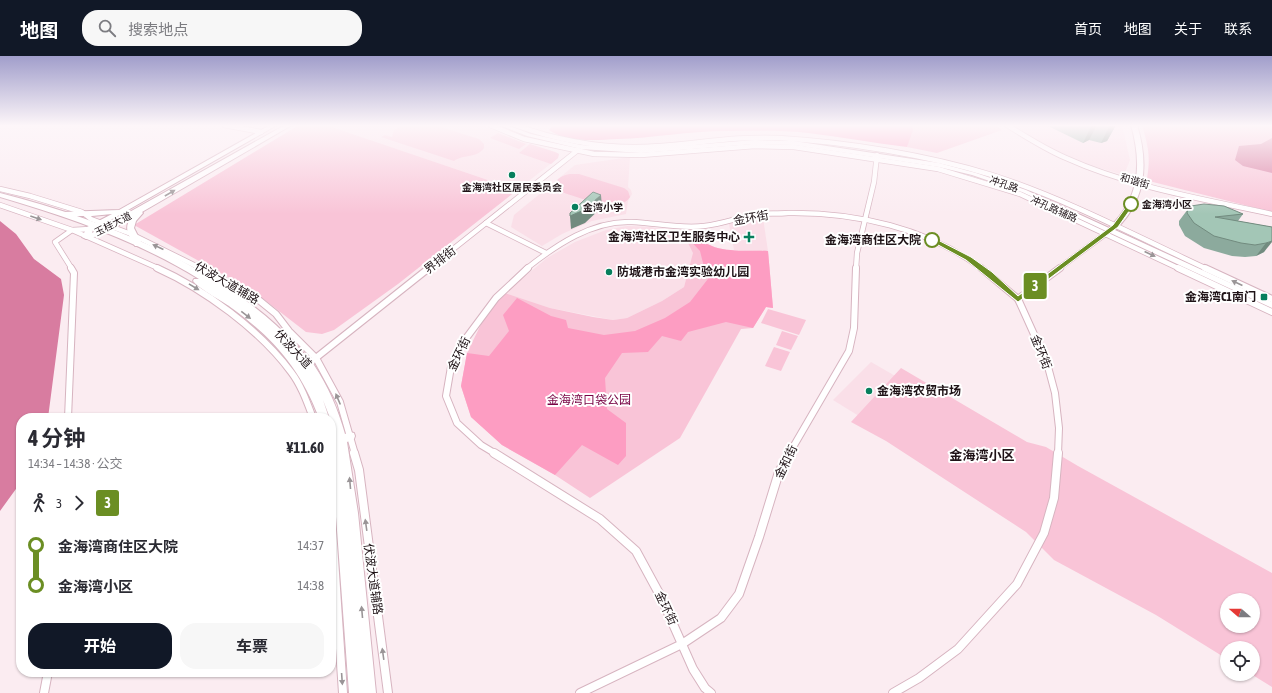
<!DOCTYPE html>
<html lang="zh">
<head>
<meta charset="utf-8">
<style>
  :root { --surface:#fff; --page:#f7f7f7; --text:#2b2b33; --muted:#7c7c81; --accent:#111827 }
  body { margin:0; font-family:"Asap Condensed","Noto Sans SC",sans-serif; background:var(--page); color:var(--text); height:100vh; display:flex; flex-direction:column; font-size:15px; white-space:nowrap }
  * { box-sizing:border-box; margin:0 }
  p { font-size:13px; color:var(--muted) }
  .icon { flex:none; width:22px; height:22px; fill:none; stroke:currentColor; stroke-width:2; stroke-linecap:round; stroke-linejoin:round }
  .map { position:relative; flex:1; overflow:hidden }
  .side { position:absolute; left:16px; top:357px; width:320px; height:264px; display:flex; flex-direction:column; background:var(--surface); border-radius:16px; box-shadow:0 1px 3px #0004 }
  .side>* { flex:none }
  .badge { padding:0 8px; border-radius:3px; font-size:14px; line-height:26px }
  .needle { width:26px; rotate:290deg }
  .tools { position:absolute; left:1220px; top:537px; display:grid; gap:8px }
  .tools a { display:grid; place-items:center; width:40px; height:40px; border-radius:50%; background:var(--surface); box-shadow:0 1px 3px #0004; font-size:20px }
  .map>.badge { position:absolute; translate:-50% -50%; box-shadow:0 0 0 2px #fff }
  .legs { display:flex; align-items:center; gap:6px; height:44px; padding:0 12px; font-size:13px }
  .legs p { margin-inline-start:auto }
  .headline { display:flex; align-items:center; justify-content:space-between; height:68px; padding:0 12px }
  h1 { font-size:22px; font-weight:700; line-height:30px }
  .action { display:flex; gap:8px; margin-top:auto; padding:8px 12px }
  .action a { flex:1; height:46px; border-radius:16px; background:var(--accent); color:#fff; font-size:16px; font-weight:700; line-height:46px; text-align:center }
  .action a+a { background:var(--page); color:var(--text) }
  ul { padding:0 12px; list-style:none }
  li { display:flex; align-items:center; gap:14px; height:40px; font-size:15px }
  li i { display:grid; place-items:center; width:6px; height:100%; margin:0 5px; background:currentColor }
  li i::after { content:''; width:10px; height:10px; margin:-5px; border:3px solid; border-radius:50%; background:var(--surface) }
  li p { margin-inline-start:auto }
  li:first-child i { background:linear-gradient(#0000 50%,currentColor 0) }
  li:last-child i { background:linear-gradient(currentColor 50%,#0000 0) }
  header { display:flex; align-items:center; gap:24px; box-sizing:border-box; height:56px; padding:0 20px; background:var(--accent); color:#fff }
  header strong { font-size:19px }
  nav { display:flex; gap:22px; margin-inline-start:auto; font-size:14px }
  .search { width:280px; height:36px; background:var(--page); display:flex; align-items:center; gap:10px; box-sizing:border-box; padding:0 14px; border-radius:16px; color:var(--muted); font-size:15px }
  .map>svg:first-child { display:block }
  .built { fill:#fadfe8 }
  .green { fill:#f9c4d7; fill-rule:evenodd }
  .forest { fill:#fd9dc2 }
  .water { fill:#d87ca0 }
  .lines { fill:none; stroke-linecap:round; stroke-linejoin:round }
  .minor-far2-casing { stroke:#d7b4c0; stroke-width:6 }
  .minor-far1-casing { stroke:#d7b4c0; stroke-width:8 }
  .minor-casing { stroke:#d7b4c0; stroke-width:10 }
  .secondary-casing { stroke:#d7b4c0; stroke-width:2 }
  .primary-casing { stroke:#d7b4c0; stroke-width:2 }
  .minor-far2 { stroke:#fff; stroke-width:4.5 }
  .minor-far1 { stroke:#fff; stroke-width:6 }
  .minor { stroke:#fff; stroke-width:8 }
  .secondary { fill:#fff; fill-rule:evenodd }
  .primary { fill:#fff; fill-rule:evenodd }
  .wall { fill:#8caa9d }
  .shaded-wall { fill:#728b7f }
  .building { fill:#a3c6b6; stroke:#728b7f }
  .oneway { fill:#9a9597 }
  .line-1 { fill:#6b8e23; stroke:#fff }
  .poi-dot { fill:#077f5d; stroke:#fff; stroke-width:1.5 }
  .stop-1-dot { fill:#fff; stroke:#6b8e23; stroke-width:2 }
  .labels { text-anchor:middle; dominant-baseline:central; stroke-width:4; stroke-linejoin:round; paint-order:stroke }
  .far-street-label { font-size:10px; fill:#1f1317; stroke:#fff }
  .far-poi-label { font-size:10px; font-weight:bold; fill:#1f1317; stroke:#fff }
  .far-stop-label { font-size:10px; font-weight:bold; fill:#1f1317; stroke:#fff; text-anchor:start }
  .street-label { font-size:12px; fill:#1f1317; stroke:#fff }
  .poi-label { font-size:12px; font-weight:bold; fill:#1f1317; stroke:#fff; text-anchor:end }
  .stop-label { font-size:12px; font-weight:bold; fill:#1f1317; stroke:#fff; text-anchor:end }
  .park-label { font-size:12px; fill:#770344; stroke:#fff }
  .neighbourhood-label { font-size:13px; font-weight:bold; fill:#1f1317; stroke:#fff }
</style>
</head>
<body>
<header>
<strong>地图</strong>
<div class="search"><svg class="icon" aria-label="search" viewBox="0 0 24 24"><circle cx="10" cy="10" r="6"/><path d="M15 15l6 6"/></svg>搜索地点</div>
<nav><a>首页</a><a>地图</a><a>关于</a><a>联系</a></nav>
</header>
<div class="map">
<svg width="1272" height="637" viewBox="0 0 1272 637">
  <rect width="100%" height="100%" fill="#fbecf1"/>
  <g class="built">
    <path d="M326,69H481L519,85L555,96L559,98L558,102L516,135L485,123Z"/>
    <path d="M1010,69H1122L1130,104L1124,119L1079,106L1037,86Z"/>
    <path d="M630,101L628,131L631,134L632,138L628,145L626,158L592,165L562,178L542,190L511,171L514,159L575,109Z"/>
    <path d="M763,162L768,195L734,194L729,168Z"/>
    <path d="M627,170L650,171L683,177L694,197L684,231L662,245L627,262L613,264L550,252L505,237L547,202L575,186L606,174Z"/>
    <path d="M871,306L904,325L867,365L833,344Z"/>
  </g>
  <g class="green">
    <path d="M299,69H326L485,123L516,135L398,228L334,274L322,278L306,276L253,235L134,169Z"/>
    <path d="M403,69H434L479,83L484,88V92C476,103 463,98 454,105L381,81L385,79L392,81L394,74Z"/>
    <path d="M913,69H996L1002,74L937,97L907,91Z"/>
    <path d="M1142,69H1272V156L1149,125L1147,123C1151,100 1148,90 1142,69Z"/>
    <path d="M498,77L526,88L519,93L490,82Z"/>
    <path d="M530,88L555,96L559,98L558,102L551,108L519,97Z"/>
    <path d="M570,118H579L624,132L628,135L630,141C619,160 566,137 548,131L551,129L555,130C556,122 563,119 570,118Z"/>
    <path d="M696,176C706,199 746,194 768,195L773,252L766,251L753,272L741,273L680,382L590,442L555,419L502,389L471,361L461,330L467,297L484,262L505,237L550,252L593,261L613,264L627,262L662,245L684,231L693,197L683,177Z"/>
    <path d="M768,253L806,264L799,279L761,267Z"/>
    <path d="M782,275L798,280L791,294L776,289Z"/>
    <path d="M774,291L790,296L781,315L765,310Z"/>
    <path d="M901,312L1027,386L1046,391L1078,410L1272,517V631L1251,618H1253V592H1227V603L1156,559L1054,504L1026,476L886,385L851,366ZM1227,544H1253V570H1227Z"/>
  </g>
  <g class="forest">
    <path d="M557,69H912L913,74L907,91C874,87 841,81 808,77C783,74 757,75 732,75C693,74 655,82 617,83C596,84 567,87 549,74L552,70Z"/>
    <path d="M696,176C706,199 746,194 768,195L773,252L766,251L753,272L726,266L688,276L681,285L662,280L648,296L622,297L605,322L607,353L626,367V400L618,409L582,389L555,419L502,389L471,361L461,330L467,297L489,300L509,275L503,259L517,242L551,260L566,264L568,272L604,279L635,275L665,262L690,246L711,219L705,215L700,195L683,177Z"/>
  </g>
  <g class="water">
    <path d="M1272,82V117L1243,110L1235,104L1239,90L1261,88Z"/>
    <path d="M0,165L16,178L34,203L61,223L64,239L48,362H21V426L0,455Z"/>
  </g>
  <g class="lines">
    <defs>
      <g id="minor-far2">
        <path d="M224,69L261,76"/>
        <path d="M490,69L524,83L594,98L641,99L755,90L794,91L938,113L1020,138L1180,213"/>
        <path d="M515,69C562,86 611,94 660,90C700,87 739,80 779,82C847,86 927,99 992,119C1064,142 1138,181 1207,213"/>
        <path d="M1007,69C1026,81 1045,93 1066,102C1130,131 1203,143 1272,158"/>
        <path d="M0,133L30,140L82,156L91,163L131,178L202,213"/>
        <path d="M0,149L72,174L160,213"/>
        <path d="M486,167L546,197"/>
        <path d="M72,213L55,186L72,174L90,173"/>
        <path d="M428,213L578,94"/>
        <path d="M526,213C556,189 593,164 632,166C656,167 680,173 704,170C723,168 740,161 758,158C767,157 778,158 788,157C855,156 928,172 982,213"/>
        <path d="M856,213L857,197L874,126L877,99"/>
        <path d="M1058,213L1108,176"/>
      </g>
      <g id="minor-far1">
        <path d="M157,212C204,233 260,274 291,316C301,329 307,346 313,362"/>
        <path d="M200,212L254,240L276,258L289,275L316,302L340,346L355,398"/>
        <path d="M981,212L1018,243L1047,307L1055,337L1059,372L1058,398"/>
        <path d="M1178,212L1272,256"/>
        <path d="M1205,212L1272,243"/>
        <path d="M1018,243L1060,212"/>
        <path d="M312,305L429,212"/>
        <path d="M68,362L74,217L71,212"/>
        <path d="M496,398L481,389L457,367L446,340L451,311L464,285L496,242L528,212"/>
        <path d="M789,398L849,295L854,272L856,212"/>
      </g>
      <g id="minor">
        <path d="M354,397L359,414L388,637"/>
        <path d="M494,397L600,463L636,495L661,541L693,613L705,632L711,637"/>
        <path d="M331,458L343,637"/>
        <path d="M44,637L48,616"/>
        <path d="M580,637L682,588L721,562L739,538L759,481L779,416L790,397"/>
        <path d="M893,637L919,622L958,593L1017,528L1044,477L1054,442L1058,397"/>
      </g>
      <g id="secondary">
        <path d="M270,69H277L93,174L92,177L285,69H292L142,156L143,157L136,165L134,172L142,188L141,190H135C129,180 123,172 131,162L102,179L86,183L82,181L87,171L112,158L92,160H62L58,158L62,156L119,154Z"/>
        <path d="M499,69H507L531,78L581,89L641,93L754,84L794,85L939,107L976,117L1026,134L1109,172C1140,142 1142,108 1131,69H1137C1149,108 1146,145 1115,174L1272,246V252L1022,136L972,119L939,111L794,89L754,88L641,97L581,93L527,80Z"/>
      </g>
      <path id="primary" d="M0,137C99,162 226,212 296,289C301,295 309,302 314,309C328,330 338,353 345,378L350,376L354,377L355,380L354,383L347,386L358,457L376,637H349L333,420L331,410V381L335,383L331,362H330L323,344L329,362H319C301,314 274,283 233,253C223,245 200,234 193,225L194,223H199C138,185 68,161 0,141Z"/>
    </defs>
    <use href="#minor-far2" class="minor-far2-casing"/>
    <use href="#minor-far1" class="minor-far1-casing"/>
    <use href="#minor" class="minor-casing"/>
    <use href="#secondary" class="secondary-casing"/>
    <use href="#primary" class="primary-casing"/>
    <use href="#minor-far2" class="minor-far2"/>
    <use href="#minor-far1" class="minor-far1"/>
    <use href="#minor" class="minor"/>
    <use href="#secondary" class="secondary"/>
    <use href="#primary" class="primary"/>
  </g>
  <g class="wall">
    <path d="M1046,69H1116L1107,85L1101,87L1089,84L1083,87Z"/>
    <path d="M1188,153L1243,158L1238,165L1272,171L1264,196L1256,200L1245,201L1232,200L1204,192L1185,180L1179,169V165Z"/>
  </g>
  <g class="shaded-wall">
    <path d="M1092,69H1097L1089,84L1083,87Z"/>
    <path d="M1110,69H1116L1107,85L1101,87Z"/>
    <path d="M601,139L602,151L585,167L571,173L570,160Z"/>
    <path d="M1272,185V186L1264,196L1256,200L1266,187Z"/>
  </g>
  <g class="building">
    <path d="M593,136L601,139L584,154L570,160V157Z"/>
    <path d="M1204,148L1224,150L1243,158L1215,161L1272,171V185L1266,187L1255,189L1241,187L1214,180L1194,167L1187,157L1188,153L1191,150Z"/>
  </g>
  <defs><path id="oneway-solid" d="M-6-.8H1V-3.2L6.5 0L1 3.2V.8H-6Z"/></defs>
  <g class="oneway">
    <use href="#oneway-solid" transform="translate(170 137) rotate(-30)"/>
    <use href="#oneway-solid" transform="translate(36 162) rotate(19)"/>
    <use href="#oneway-solid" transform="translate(158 191) rotate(-155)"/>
    <use href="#oneway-solid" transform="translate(1150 198) rotate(25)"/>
    <use href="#oneway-solid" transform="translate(1237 227) rotate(-155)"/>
    <use href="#oneway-solid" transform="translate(194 231) rotate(31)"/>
    <use href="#oneway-solid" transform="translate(246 259) rotate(38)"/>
    <use href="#oneway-solid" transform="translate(338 343) rotate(-113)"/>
    <use href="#oneway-solid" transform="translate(350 427) rotate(-95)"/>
    <use href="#oneway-solid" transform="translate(366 469) rotate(-98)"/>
    <use href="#oneway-solid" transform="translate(362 556) rotate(-95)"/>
    <use href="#oneway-solid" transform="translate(383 598) rotate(-98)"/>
    <use href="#oneway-solid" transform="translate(342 623) rotate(86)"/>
  </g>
  <linearGradient id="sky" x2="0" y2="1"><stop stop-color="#a19ecb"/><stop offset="0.44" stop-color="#fdf6f9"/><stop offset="1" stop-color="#fdf6f9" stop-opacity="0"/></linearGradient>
  <rect width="1272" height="158" fill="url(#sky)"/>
  <path class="line-1" d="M1129,147L1134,148L1118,171L1018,246L966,204L929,184L934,182L971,201L992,216L1018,240L1113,169Z"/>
  <g class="poi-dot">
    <circle cx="512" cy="119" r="4"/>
    <circle cx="575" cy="151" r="4"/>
    <path d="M747 175h4v4h4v4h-4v4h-4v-4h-4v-4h4z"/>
    <circle cx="609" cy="216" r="4"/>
    <rect x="1260" y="237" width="8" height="8" rx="2"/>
    <circle cx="869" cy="335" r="4"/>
  </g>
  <g class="stop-1-dot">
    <circle cx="1131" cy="148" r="7"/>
    <circle cx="932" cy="184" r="7"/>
  </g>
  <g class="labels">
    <g class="far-street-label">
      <text transform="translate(1135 125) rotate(16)">和谐街</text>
      <text transform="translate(1004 128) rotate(19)">冲孔路</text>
      <text transform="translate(1054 153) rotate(24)">冲孔路辅路</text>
      <text transform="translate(113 168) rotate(-27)">玉桂大道</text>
    </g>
    <g class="far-poi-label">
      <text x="512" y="131">金海湾社区居民委员会</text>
      <text x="583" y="151" text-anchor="start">金湾小学</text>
    </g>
    <g class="far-stop-label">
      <text x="1142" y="148">金海湾小区</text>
    </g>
    <g class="street-label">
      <text transform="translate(751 162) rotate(-10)">金环街</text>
      <text transform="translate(440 204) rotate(-38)">界排街</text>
      <text transform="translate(227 227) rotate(30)">伏波大道辅路</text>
      <text transform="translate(293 293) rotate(47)">伏波大道</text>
      <text transform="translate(1041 296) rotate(68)">金环街</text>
      <text transform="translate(459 298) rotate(-64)">金环街</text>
      <text transform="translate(786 406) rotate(-64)">金和街</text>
      <text transform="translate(373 523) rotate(82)">伏波大道辅路</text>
      <text transform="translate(666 552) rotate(65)">金环街</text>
    </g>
    <g class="poi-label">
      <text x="740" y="181">金海湾社区卫生服务中心</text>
      <text x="617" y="216" text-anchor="start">防城港市金湾实验幼儿园</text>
      <text x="1256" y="241">金海湾C1南门</text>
      <text x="877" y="335" text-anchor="start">金海湾农贸市场</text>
    </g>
    <g class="stop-label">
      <text x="921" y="184">金海湾商住区大院</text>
    </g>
    <g class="park-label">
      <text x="589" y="344">金海湾口袋公园</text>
    </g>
    <g class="neighbourhood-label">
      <text x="982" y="399">金海湾小区</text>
    </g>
  </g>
</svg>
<div class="tools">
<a><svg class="needle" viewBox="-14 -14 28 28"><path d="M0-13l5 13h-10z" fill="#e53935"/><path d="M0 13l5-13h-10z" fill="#7c7c81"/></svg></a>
<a><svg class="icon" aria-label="locate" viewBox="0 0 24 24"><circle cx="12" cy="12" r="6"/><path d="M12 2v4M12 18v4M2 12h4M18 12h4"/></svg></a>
</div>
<b class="badge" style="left:1035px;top:230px;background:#6b8e23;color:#fff">3</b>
<section class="side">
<div class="headline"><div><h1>4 分钟</h1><p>14:34 – 14:38 · 公交</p></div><b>¥11.60</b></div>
<div class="legs"><svg class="icon" aria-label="walk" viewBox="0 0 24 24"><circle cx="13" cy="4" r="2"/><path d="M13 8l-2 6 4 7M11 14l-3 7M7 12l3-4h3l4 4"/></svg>3<svg class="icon" aria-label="forward" viewBox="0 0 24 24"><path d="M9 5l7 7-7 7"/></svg><b class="badge" style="background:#6b8e23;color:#fff">3</b></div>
<ul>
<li><i style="color:#6b8e23"></i><b>金海湾商住区大院</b><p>14:37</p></li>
<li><i style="color:#6b8e23"></i><b>金海湾小区</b><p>14:38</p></li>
</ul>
<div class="action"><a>开始</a><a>车票</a></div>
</section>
</div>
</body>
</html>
